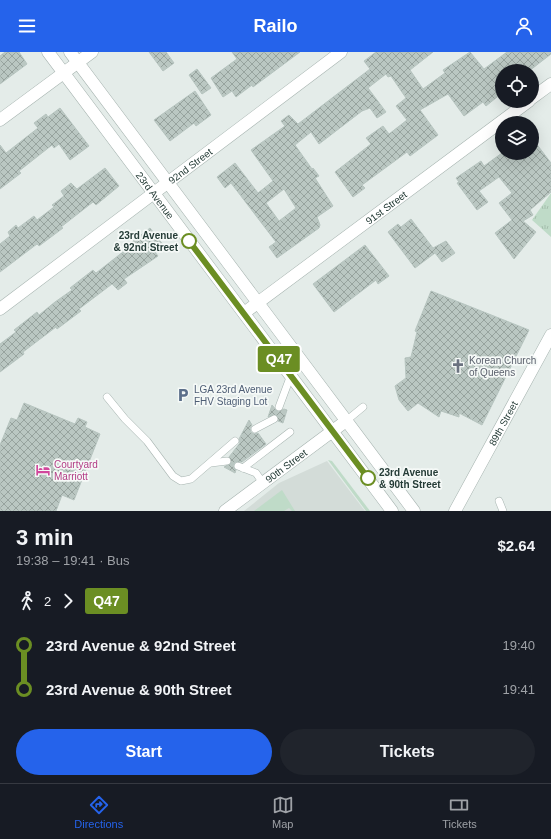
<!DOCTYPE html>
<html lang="en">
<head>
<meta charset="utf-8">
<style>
  :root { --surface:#171b24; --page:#20242c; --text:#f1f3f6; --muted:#9ea1a6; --line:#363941; --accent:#2563eb }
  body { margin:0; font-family:Helvetica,sans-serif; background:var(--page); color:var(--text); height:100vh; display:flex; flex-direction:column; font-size:15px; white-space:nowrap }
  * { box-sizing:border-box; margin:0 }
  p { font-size:13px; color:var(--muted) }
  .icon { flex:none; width:22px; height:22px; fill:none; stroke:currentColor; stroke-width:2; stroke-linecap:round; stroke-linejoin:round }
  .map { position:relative; height:459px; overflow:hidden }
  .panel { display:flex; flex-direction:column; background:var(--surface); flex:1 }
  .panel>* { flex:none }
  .badge { padding:0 8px; border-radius:3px; font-size:14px; line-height:26px }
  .fabs { position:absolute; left:495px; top:12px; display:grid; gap:8px }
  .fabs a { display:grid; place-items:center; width:44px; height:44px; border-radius:50%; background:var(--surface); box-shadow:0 4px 16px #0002; font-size:20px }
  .map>.badge { position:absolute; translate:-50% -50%; box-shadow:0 0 0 2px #fff }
  .legs { display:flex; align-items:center; gap:6px; height:44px; padding:0 16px; font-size:13px }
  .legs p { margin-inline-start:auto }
  .summary { display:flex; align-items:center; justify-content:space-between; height:68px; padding:0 16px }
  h1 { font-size:22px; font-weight:600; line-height:30px }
  .action { display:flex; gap:8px; margin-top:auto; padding:8px 16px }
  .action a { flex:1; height:46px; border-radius:24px; background:var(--accent); color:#fff; font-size:16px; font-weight:600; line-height:46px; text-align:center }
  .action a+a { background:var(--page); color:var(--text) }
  ul { padding:0 16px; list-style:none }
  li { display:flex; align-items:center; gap:14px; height:44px; font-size:15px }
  li i { display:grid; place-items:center; width:6px; height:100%; margin:0 5px; background:currentColor }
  li i::after { content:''; width:10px; height:10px; margin:-5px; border:3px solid; border-radius:50%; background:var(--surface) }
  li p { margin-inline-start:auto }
  li:first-child i { background:linear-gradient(#0000 50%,currentColor 0) }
  li:last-child i { background:linear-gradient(currentColor 50%,#0000 0) }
  header { display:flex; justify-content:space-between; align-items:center; height:52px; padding:0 16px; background:var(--accent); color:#fff; font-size:18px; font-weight:600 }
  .dock { display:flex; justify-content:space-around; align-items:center; height:56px; border-top:1px solid var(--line); background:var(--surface); font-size:11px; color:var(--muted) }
  .dock a { display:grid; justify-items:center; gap:2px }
  .dock .on { color:var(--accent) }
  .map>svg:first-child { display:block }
  .built { fill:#d3dcd8 }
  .green { fill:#bfdbc8 }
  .park { fill:url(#park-tufts) }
  .building { fill:url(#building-cross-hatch); stroke:#b7c5c0; fill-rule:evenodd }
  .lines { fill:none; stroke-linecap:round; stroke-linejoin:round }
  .service-casing { stroke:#a7b4b0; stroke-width:8 }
  .minor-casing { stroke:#a7b4b0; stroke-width:13 }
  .tertiary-casing { stroke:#a7b4b0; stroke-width:13 }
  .service { stroke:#fff; stroke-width:7 }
  .minor { stroke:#fff; stroke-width:12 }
  .tertiary { stroke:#fff; stroke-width:12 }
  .line-1-casing { stroke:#fff; stroke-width:9 }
  .line-1 { stroke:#6b8e23; stroke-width:6 }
  .stop-1-dot { fill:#fff; stroke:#6b8e23; stroke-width:2 }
  .labels { text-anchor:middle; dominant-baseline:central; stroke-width:3.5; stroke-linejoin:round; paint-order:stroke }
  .street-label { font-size:10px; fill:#253c37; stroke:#f5f9f7 }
  .stop-label { font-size:10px; font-weight:bold; fill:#253c37; stroke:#f5f9f7; text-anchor:end }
  .worship-label { font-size:10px; fill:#5b616d; stroke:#f5f9f7; text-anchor:start }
  .service-label { font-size:10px; fill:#4e5e75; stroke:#f5f9f7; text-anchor:start }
  .hotel-label { font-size:10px; fill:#b23c85; stroke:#f5f9f7; text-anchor:start }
</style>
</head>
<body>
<header><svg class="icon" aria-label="menu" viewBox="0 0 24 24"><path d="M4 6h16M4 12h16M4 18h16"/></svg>Railo<svg class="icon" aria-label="person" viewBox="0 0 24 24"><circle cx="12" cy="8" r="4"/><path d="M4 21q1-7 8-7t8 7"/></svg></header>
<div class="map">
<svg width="551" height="459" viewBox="0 0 551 459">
  <defs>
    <pattern id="park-tufts" width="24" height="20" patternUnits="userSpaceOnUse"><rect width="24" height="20" fill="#bfdbc8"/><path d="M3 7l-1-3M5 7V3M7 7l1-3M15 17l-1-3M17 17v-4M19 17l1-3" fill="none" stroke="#a4bdac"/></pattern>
    <pattern id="building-cross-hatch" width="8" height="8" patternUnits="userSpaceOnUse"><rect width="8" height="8" fill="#bac7c2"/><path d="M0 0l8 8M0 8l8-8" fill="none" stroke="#97a39e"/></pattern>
  </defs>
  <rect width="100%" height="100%" fill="#e4ece9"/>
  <path class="built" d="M327,409L365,459H244L279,431Z"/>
  <g class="green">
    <path d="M328,408L332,409L370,459H366Z"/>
    <path d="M282,438L295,459H292L289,456L284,459H254Z"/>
  </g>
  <path class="park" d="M551,141V185L532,168Z"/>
  <g class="building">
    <path d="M5,0H19L27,12L0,32V4Z"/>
    <path d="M149,0H166L174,11L163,19Z"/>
    <path d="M232,0H300L253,35L252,33L236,45L232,39L223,45L211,26L237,7Z"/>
    <path d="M376,0H433L410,18L423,37L445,21L443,18L470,0L484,17L507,0H551V2L529,19H502V41L486,54L483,50L464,64L448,42L420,58L438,83L410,104L407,100L362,133L365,136L353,145L335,120L371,92L366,86L383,74L389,82L407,68L396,54L406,46L391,24L388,25L386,22L368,36L386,60L377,66L370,56L362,59L319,92L311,80L295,93L312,117L313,116L319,124L315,126L333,154L317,165L320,173L319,176L277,206L269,195L276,190L231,131L225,136L217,125L235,111L258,141L273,129L251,98L285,74L281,69L289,63L298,72L370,17L364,9ZM284,137L296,156L279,169L266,151Z"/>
    <path d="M197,17L211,36L202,42L189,23Z"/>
    <path d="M195,39L211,63L196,74L194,71L170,89L154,68Z"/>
    <path d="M60,56L89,94L70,108L59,92L54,96L52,93L19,119L21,121L0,137V93L6,101L38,76L34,71L46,62L48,65Z"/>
    <path d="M532,86L551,111V140L530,158L533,163L523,169L536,180L514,207L495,181L512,168L499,151L512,141L499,125L479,139L488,150L477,158L457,131L459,130L456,126L481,109L484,114L502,101H532Z"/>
    <path d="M105,116L119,134L96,153L93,150L61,175L63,176L39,194L37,192L0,220V192L10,184L8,180L16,173L18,176L34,164L37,168L54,155L52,153L64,144L61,139L71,131L77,137Z"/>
    <path d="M411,167L433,196L446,189L455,201L442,210L435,201L415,216L388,180L398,172L401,175Z"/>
    <path d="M150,176L164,194L155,200L158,204L124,227L127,231L118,238L112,232L79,257L81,259L57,277L56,275L23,300L24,302L0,320V292L16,280L14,278L37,260L39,263L55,250L72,238L70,236L93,218L96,221L128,196L127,194Z"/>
    <path d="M365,193L389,224L378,232L376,228L334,260L313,232Z"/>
    <path d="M431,239L529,278L482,373L459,361V365L441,359L439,365L418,351L408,359L399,348L395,334L406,326L405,306L411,305L417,280L415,279Z"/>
    <path d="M24,351L75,372L78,366L87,370L85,375L100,382L74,448L62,443L56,459H0V393L11,366L17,368Z"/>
    <path d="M272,353L278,360L284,357L287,358L283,371L278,369L276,363L268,365Z"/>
    <path d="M249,368L252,373L250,376L251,380L254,382L258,381L266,392L242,410H235L233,414L236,418L235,421L224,415L231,411L229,405L240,391L239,387Z"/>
  </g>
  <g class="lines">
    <defs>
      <g id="service">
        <path d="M107,345L125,367L147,389L173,424L181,429L191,427L235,389"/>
        <path d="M279,355L291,323"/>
        <path d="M346,369L363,355"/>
        <path d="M255,377L274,367"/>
        <path d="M211,411L227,409"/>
        <path d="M238,414L256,421L263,431"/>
        <path d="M243,416L290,380"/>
        <path d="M499,449L503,459"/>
      </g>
      <g id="minor">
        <path d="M532,46L551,32"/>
        <path d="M0,68L92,0"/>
        <path id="s1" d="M0,257L341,0"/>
        <path id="s2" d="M244,261L529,49"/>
        <path id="s3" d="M225,459L346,369"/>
        <path id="s4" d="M455,459L551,283"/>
      </g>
      <g id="tertiary">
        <path id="s5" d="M48,0L392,459"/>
        <path d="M70,0L414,459"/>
      </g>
    </defs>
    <use href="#service" class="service-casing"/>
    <use href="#minor" class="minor-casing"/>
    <use href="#tertiary" class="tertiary-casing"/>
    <use href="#service" class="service"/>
    <use href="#minor" class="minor"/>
    <use href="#tertiary" class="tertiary"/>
  </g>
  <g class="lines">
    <defs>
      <path id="line-1" d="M189,189L368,426"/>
    </defs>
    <use href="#line-1" class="line-1-casing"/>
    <use href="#line-1" class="line-1"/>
  </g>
  <defs>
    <symbol id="church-bare" viewBox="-9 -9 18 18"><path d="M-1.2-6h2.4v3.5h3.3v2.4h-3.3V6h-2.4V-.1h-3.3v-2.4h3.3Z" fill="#6b7280" stroke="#f5f9f7" stroke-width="2.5" paint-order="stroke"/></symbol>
    <symbol id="parking-bare" viewBox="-9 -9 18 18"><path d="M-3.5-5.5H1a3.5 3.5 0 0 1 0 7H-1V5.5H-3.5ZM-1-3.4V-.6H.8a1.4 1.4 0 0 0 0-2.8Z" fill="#5c6f8a" stroke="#f5f9f7" stroke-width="2.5" paint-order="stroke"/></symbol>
    <symbol id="hotel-bare" viewBox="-9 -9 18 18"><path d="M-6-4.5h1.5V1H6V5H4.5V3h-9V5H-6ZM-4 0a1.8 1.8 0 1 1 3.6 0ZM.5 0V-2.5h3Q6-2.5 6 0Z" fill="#d1479c" stroke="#f5f9f7" stroke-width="2.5" paint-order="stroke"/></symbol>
  </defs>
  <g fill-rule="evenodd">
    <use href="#church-bare" x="448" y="304" width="20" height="20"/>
    <use href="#parking-bare" x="173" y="333" width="20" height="20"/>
    <use href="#hotel-bare" x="33" y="408" width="20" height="20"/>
  </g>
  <g class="stop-1-dot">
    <circle cx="189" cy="189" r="7"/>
    <circle cx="368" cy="426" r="7"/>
  </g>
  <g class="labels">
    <g class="street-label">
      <text stroke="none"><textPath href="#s1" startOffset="238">92nd Street</textPath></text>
      <text stroke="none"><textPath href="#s5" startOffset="179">23rd Avenue</textPath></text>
      <text stroke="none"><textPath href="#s2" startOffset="177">91st Street</textPath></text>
      <text stroke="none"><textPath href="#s4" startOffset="100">89th Street</textPath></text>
      <text stroke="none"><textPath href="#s3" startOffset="76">90th Street</textPath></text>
    </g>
    <g class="stop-label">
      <text x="178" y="183">23rd Avenue<tspan x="178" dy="12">&amp; 92nd Street</tspan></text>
      <text x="379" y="420" text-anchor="start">23rd Avenue<tspan x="379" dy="12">&amp; 90th Street</tspan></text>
    </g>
    <g class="worship-label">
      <text x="469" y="308">Korean Church<tspan x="469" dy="12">of Queens</tspan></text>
    </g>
    <g class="service-label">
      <text x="194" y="337">LGA 23rd Avenue<tspan x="194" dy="12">FHV Staging Lot</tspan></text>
    </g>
    <g class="hotel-label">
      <text x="54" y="412">Courtyard<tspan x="54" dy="12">Marriott</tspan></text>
    </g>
  </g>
</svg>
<div class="fabs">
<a><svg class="icon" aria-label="locate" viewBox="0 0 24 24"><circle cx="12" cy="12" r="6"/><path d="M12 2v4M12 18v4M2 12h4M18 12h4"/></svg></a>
<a><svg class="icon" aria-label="layers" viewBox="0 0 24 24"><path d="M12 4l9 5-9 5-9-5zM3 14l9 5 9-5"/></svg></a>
</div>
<b class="badge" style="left:279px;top:307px;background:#6b8e23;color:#fff">Q47</b>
</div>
<section class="panel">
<div class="summary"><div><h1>3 min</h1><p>19:38 – 19:41 · Bus</p></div><b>$2.64</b></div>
<div class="legs"><svg class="icon" aria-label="walk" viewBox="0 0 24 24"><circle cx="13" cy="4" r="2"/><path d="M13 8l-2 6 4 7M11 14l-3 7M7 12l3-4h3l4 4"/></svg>2<svg class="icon" aria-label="forward" viewBox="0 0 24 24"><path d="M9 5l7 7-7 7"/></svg><b class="badge" style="background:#6b8e23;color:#fff">Q47</b></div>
<ul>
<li><i style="color:#6b8e23"></i><b>23rd Avenue &amp; 92nd Street</b><p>19:40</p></li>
<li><i style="color:#6b8e23"></i><b>23rd Avenue &amp; 90th Street</b><p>19:41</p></li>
</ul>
<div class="action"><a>Start</a><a>Tickets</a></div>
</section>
<nav class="dock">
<a class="on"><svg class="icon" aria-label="directions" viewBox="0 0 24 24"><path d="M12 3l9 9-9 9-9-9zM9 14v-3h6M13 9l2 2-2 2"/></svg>Directions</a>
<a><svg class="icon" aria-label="map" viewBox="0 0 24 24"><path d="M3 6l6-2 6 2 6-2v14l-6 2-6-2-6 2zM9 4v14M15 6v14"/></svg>Map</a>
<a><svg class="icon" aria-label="tickets" viewBox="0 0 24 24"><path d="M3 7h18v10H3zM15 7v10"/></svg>Tickets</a>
</nav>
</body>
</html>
